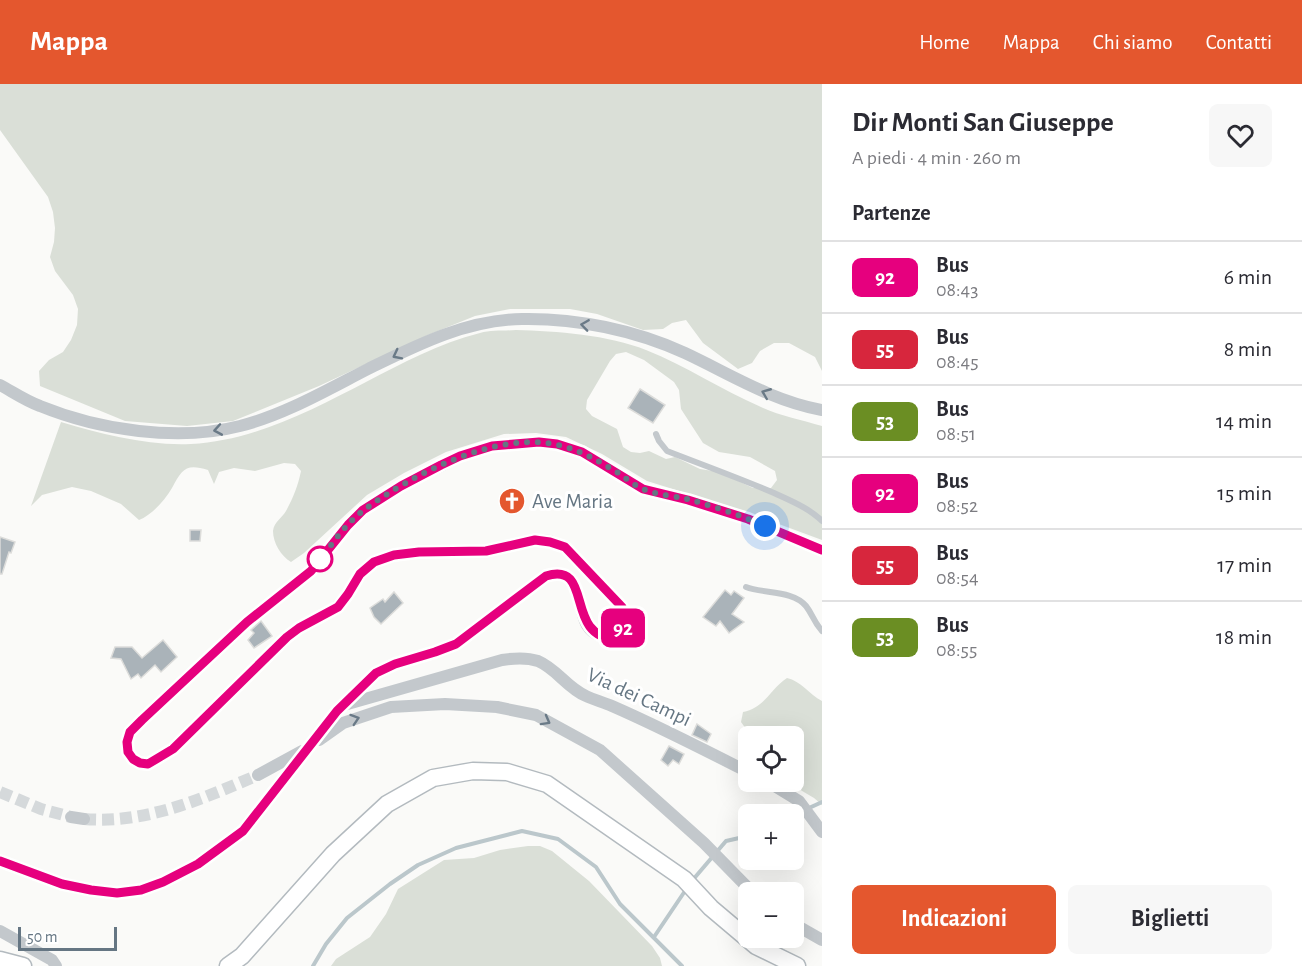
<!DOCTYPE html>
<html lang="it">
<head>
<meta charset="utf-8">
<style>
  :root { --surface:#fff; --page:#f7f7f7; --text:#2b2b33; --muted:#7c7c81; --line:#e1e1e2; --accent:#e4572e }
  body { margin:0; font-family:"Alegreya Sans",sans-serif; background:var(--page); color:var(--text); height:100vh; display:flex; flex-direction:column; font-size:22px; white-space:nowrap }
  * { box-sizing:border-box; margin:0 }
  p { font-size:20px; color:var(--muted) }
  .icon { flex:none; width:33px; height:33px; fill:none; stroke:currentColor; stroke-width:2; stroke-linecap:round; stroke-linejoin:round }
  .map { position:relative; flex:1; overflow:hidden }
  .details { display:flex; flex-direction:column; background:var(--surface); width:480px }
  .details>* { flex:none }
  .badge { padding:0 12px; border-radius:9px; font-size:21px; line-height:39px }
  .controls { position:absolute; left:738px; top:642px; display:grid; gap:12px }
  .controls a { display:grid; place-items:center; width:66px; height:66px; border-radius:9px; background:var(--surface); box-shadow:0 6px 24px #0002; font-size:30px }
  .scale { position:absolute; left:18px; bottom:15px; width:99px; box-sizing:border-box; padding-left:6px; border:3px solid #657683; border-top:0; font-size:16px; line-height:21px; white-space:nowrap; color:#657683; -webkit-text-stroke:4px #fff; paint-order:stroke }
  .you { position:absolute; width:30px; height:30px; margin:-15px; border:4px solid #fff; border-radius:50%; background:#1a73e8; box-shadow:0 0 0 9px #1a73e833 }
  .map>.badge { position:absolute; translate:-50% -50%; box-shadow:0 0 0 3px #fff }
  h2 { padding:0 30px; font-size:22px; line-height:54px }
  .round { display:grid; place-items:center; flex:none; width:63px; height:63px; border-radius:9px; background:var(--page) }
  .overview { display:flex; align-items:center; justify-content:space-between; height:102px; padding:0 30px }
  h1 { font-size:28px; font-weight:700; line-height:45px }
  .primary-button { display:flex; gap:12px; margin-top:auto; padding:12px 30px }
  .primary-button a { flex:1; height:69px; border-radius:9px; background:var(--accent); color:#fff; font-size:24px; font-weight:700; line-height:69px; text-align:center }
  .primary-button a+a { background:var(--page); color:var(--text) }
  ul { padding:0; list-style:none }
  li { display:flex; align-items:center; gap:18px; height:72px; padding:0 30px; border-top:2px solid var(--line) }
  li div { flex:1 }
  li b { display:block; font-size:22px }
  li em { font-style:normal }
  li .badge { min-width:66px; font-weight:700; text-align:center }
  header { display:flex; align-items:center; gap:36px; box-sizing:border-box; height:84px; padding:0 30px; background:var(--accent); color:#fff }
  header strong { font-size:28px }
  nav { display:flex; gap:33px; margin-inline-start:auto; font-size:21px }
  main { display:flex; flex:1; min-height:0 }
  .map>svg:first-child { display:block }
  .green { fill:#dadfd7; fill-rule:evenodd }
  .lines { fill:none; stroke-linecap:round; stroke-linejoin:round }
  .stream { stroke:#bbc7cb; stroke-width:4 }
  .building { fill:#aab3b9; stroke:#dcdcda; stroke-width:1.5 }
  .minor-tunnel { stroke:#d5d9db; stroke-width:12; stroke-dasharray:12 6; stroke-linecap:butt }
  .secondary-casing { stroke:#b3babf; stroke-width:19 }
  .service { stroke:#c3c8cc; stroke-width:6 }
  .minor { stroke:#c3c8cc; stroke-width:12 }
  .secondary { stroke:#fff; stroke-width:16 }
  .oneway { stroke:#6a7a87 }
  .line-casing { stroke:#fff; stroke-width:14 }
  .line { stroke:#e6007e; stroke-width:9 }
  .walk { stroke:#657683; stroke-width:6; stroke-dasharray:0 10.8 }
  .stop-dot { fill:#fff; stroke:#e6007e; stroke-width:3 }
  .labels { text-anchor:middle; dominant-baseline:central; stroke-width:6; stroke-linejoin:round; paint-order:stroke }
  .poi-label { font-size:21px; fill:#657683; stroke:#fff; text-anchor:start }
  .street-label { font-size:21px; fill:#657683; stroke:#fff }
</style>
</head>
<body>
<header>
<strong>Mappa</strong>
<nav><a>Home</a><a>Mappa</a><a>Chi siamo</a><a>Contatti</a></nav>
</header>
<main>
<div class="map">
<svg width="822" height="882" viewBox="0 0 822 882">
  <rect width="100%" height="100%" fill="#fafaf8"/>
  <g class="green">
    <path d="M0,0H822V305V287L815,273L789,259H774L760,267L752,279L738,285L703,259L686,236L672,239L663,245L643,246L597,230L570,225H510L475,232L428,251L319,302L233,337L187,342L125,337L40,302L39,287L49,276L63,268L71,256L77,241L78,225L73,211L55,187L50,173L54,158L55,144L53,128L48,113L0,46Z"/>
    <path d="M516,246C556,247 609,251 646,266C686,282 722,306 761,323C780,332 802,336 822,342V456L744,427L647,397L602,370L566,353L536,349L504,350L446,368L404,389L367,411L304,469L291,478C281,472 273,459 273,447C274,438 282,434 286,427C293,414 298,402 301,387L295,380L284,379L255,387L234,384L219,388L214,400L208,386C186,379 182,385 172,404C165,416 152,431 139,436L121,420L91,407L72,403L42,411L31,422L61,338C102,350 147,362 191,360C253,357 312,326 366,298C403,279 439,259 480,249C491,246 504,247 516,246ZM626,268L644,276L674,298L679,306L681,325L703,359L719,368L750,373L775,387L777,396L771,404H753L719,388L700,385L675,373L666,375L649,367L640,369L631,368L623,363L617,345L592,332L586,325L587,316L610,277L616,270Z"/>
    <path d="M787,594C801,597 809,610 822,617V721L814,714L787,698H794V652H751L741,638L743,628C765,624 770,605 787,594Z"/>
    <path d="M528,762H540L552,767L589,797L652,862L660,874L662,882H331L336,875L370,853L386,830L398,805L444,776L474,774L500,766Z"/>
  </g>
  <g class="lines">
    <g class="stream">
      <path d="M809,724L822,718"/>
      <path d="M794,732L802,728"/>
      <path d="M691,798L726,757L748,752"/>
      <path d="M654,853L687,804"/>
      <path d="M313,882L326,860L347,834L390,800L418,781L456,764L522,747L558,755L596,783L620,820L682,882"/>
    </g>
  </g>
  <g class="building">
    <path d="M640,305L665,321L653,339L628,324Z"/>
    <path d="M190,446H201L200,457H190Z"/>
    <path d="M0,453L15,458L11,469L9,468L2,490H0Z"/>
    <path d="M725,506L731,511L734,507L744,514L732,530L744,538L729,549L720,537L716,542L703,533Z"/>
    <path d="M394,508L403,519L381,540L374,533L370,524L383,515L385,518Z"/>
    <path d="M261,537L272,552L254,564L248,556L254,549L251,546Z"/>
    <path d="M163,556L177,573L161,588L155,581L141,594L138,590L131,595L121,575L111,574L115,563H132L142,574Z"/>
    <path d="M697,640L711,650L707,658L692,651Z"/>
    <path d="M669,662L684,670L679,680L673,676L668,682L661,676Z"/>
  </g>
  <g class="lines">
    <g class="minor-tunnel">
      <path d="M0,708L41,725L71,733"/>
      <path d="M84,735C146,740 202,715 258,691"/>
    </g>
    <defs>
      <g id="secondary">
        <path d="M0,876L23,882"/>
        <path d="M228,882L242,872L333,770L387,720L433,694L473,687L507,688L547,700L684,795L711,824L756,862L797,882"/>
      </g>
    </defs>
    <use href="#secondary" class="secondary-casing"/>
    <g class="service">
      <path d="M656,350L659,357L667,367C703,381 739,394 774,409C791,417 809,424 822,437"/>
      <path d="M746,503C764,510 793,506 806,522C813,531 813,537 822,547"/>
    </g>
    <g class="minor">
      <path d="M0,301C13,308 26,317 40,322C99,346 178,358 240,342C284,331 327,306 368,285C417,261 466,236 522,235C576,234 635,246 685,269C730,290 772,317 822,326"/>
      <path d="M344,621L502,576C514,574 526,573 538,577C557,585 567,604 586,612C594,616 603,618 612,622C658,642 703,665 748,688"/>
      <path d="M319,656L343,639L391,623L445,620L497,623L536,631L600,666L704,759L752,808"/>
      <path d="M258,691L302,667"/>
      <path d="M768,698L799,717L822,748"/>
      <path d="M71,733L84,735"/>
      <path d="M0,777L62,800L91,806L117,809L141,806L163,798L197,780L243,747L337,627L376,589L395,580L435,568L456,560L546,492C583,480 576,523 587,541C594,552 604,554 616,555C624,544 626,536 622,523L565,463L550,457L535,456L486,467L419,468L394,471L374,478L360,490L348,510L337,523L299,544L287,553L173,665L148,680L140,679L133,675L128,668L127,658L130,648L142,636L247,538L311,487L348,441L363,426L401,402L441,382L460,372L492,362L539,358L557,360L582,368L643,405L688,416L749,435L822,466"/>
      <path d="M794,840L822,856"/>
      <path d="M0,847L52,876L56,882"/>
    </g>
    <use href="#secondary" class="secondary"/>
  </g>
  <defs><path id="oneway-chevron" d="M-2-3.5L2.5 0L-2 3.5" fill="none" stroke-width="1.6" stroke-linecap="round" stroke-linejoin="round" transform="scale(1.5)"/></defs>
  <g class="oneway">
    <use href="#oneway-chevron" transform="translate(585 241) rotate(-172)"/>
    <use href="#oneway-chevron" transform="translate(397 271) rotate(153)"/>
    <use href="#oneway-chevron" transform="translate(766 309) rotate(-158)"/>
    <use href="#oneway-chevron" transform="translate(218 346) rotate(170)"/>
    <use href="#oneway-chevron" transform="translate(355 635) rotate(-18)"/>
    <use href="#oneway-chevron" transform="translate(546 637) rotate(29)"/>
  </g>
  <g class="lines">
    <defs>
      <path id="line" d="M0,777L62,800L91,806L117,809L141,806L163,798L198,780L243,747L337,627L376,589L395,580L435,568L456,560L546,492C595,477 563,553 616,555C624,544 626,536 622,523L565,463L550,458L535,456L486,467L419,468L394,471L374,478L360,490L348,510L338,523L299,544L287,553L173,665L148,680L140,679L133,675L128,668L127,658L130,648L142,636L247,538L311,487L348,441L363,426L401,402L441,381L460,372L492,362L539,358L557,360L582,368L643,405L688,416L748,435L822,466"/>
    </defs>
    <use href="#line" class="line-casing"/>
    <use href="#line" class="line"/>
    <path class="walk" d="M320,475L316,481C330,463 344,441 364,426C411,391 498,346 558,361C581,366 600,378 620,390C627,395 635,402 643,405C656,411 673,412 687,415C713,422 740,431 765,442"/>
  </g>
  <defs>
    <symbol id="church-disc" viewBox="-11 -11 22 22"><circle r="9.5" fill="#e4572e" stroke="#fff"/><path d="M-1.2-6h2.4v3.5h3.3v2.4h-3.3V6h-2.4V-.1h-3.3v-2.4h3.3Z" fill="#fff"/></symbol>
  </defs>
  <g fill-rule="evenodd">
    <use href="#church-disc" x="497" y="402" width="30" height="30"/>
  </g>
  <circle class="stop-dot" cx="320" cy="475" r="12"/>
  <g class="labels">
    <g class="poi-label">
      <text x="532" y="417">Ave Maria</text>
    </g>
    <g class="street-label">
      <text transform="translate(639 613) rotate(25)">Via dei Campi</text>
    </g>
  </g>
</svg>
<div class="controls">
<a><svg class="icon" aria-label="locate" viewBox="0 0 24 24"><circle cx="12" cy="12" r="6"/><path d="M12 2v4M12 18v4M2 12h4M18 12h4"/></svg></a>
<a>+</a>
<a>−</a>
</div>
<div class="scale">50 m</div>
<div class="you" style="left:765px;top:442px"></div>
<b class="badge" style="left:623px;top:544px;background:#e6007e;color:#fff">92</b>
</div>
<section class="details">
<div class="overview"><div><h1>Dir Monti San Giuseppe</h1><p>A piedi · 4 min · 260 m</p></div><a class="round"><svg class="icon" aria-label="heart" viewBox="0 0 24 24"><path d="M12 20l-8-8c-3-5 5-10 8-4 3-6 11-1 8 4z"/></svg></a></div>
<h2>Partenze</h2>
<ul>
<li><span class="badge" style="background:#e6007e;color:#fff">92</span><div><b>Bus</b><p>08:43</p></div><em>6 min</em></li>
<li><span class="badge" style="background:#d7263d;color:#fff">55</span><div><b>Bus</b><p>08:45</p></div><em>8 min</em></li>
<li><span class="badge" style="background:#6b8e23;color:#fff">53</span><div><b>Bus</b><p>08:51</p></div><em>14 min</em></li>
<li><span class="badge" style="background:#e6007e;color:#fff">92</span><div><b>Bus</b><p>08:52</p></div><em>15 min</em></li>
<li><span class="badge" style="background:#d7263d;color:#fff">55</span><div><b>Bus</b><p>08:54</p></div><em>17 min</em></li>
<li><span class="badge" style="background:#6b8e23;color:#fff">53</span><div><b>Bus</b><p>08:55</p></div><em>18 min</em></li>
</ul>
<div class="primary-button"><a>Indicazioni</a><a>Biglietti</a></div>
</section>
</main>
</body>
</html>
